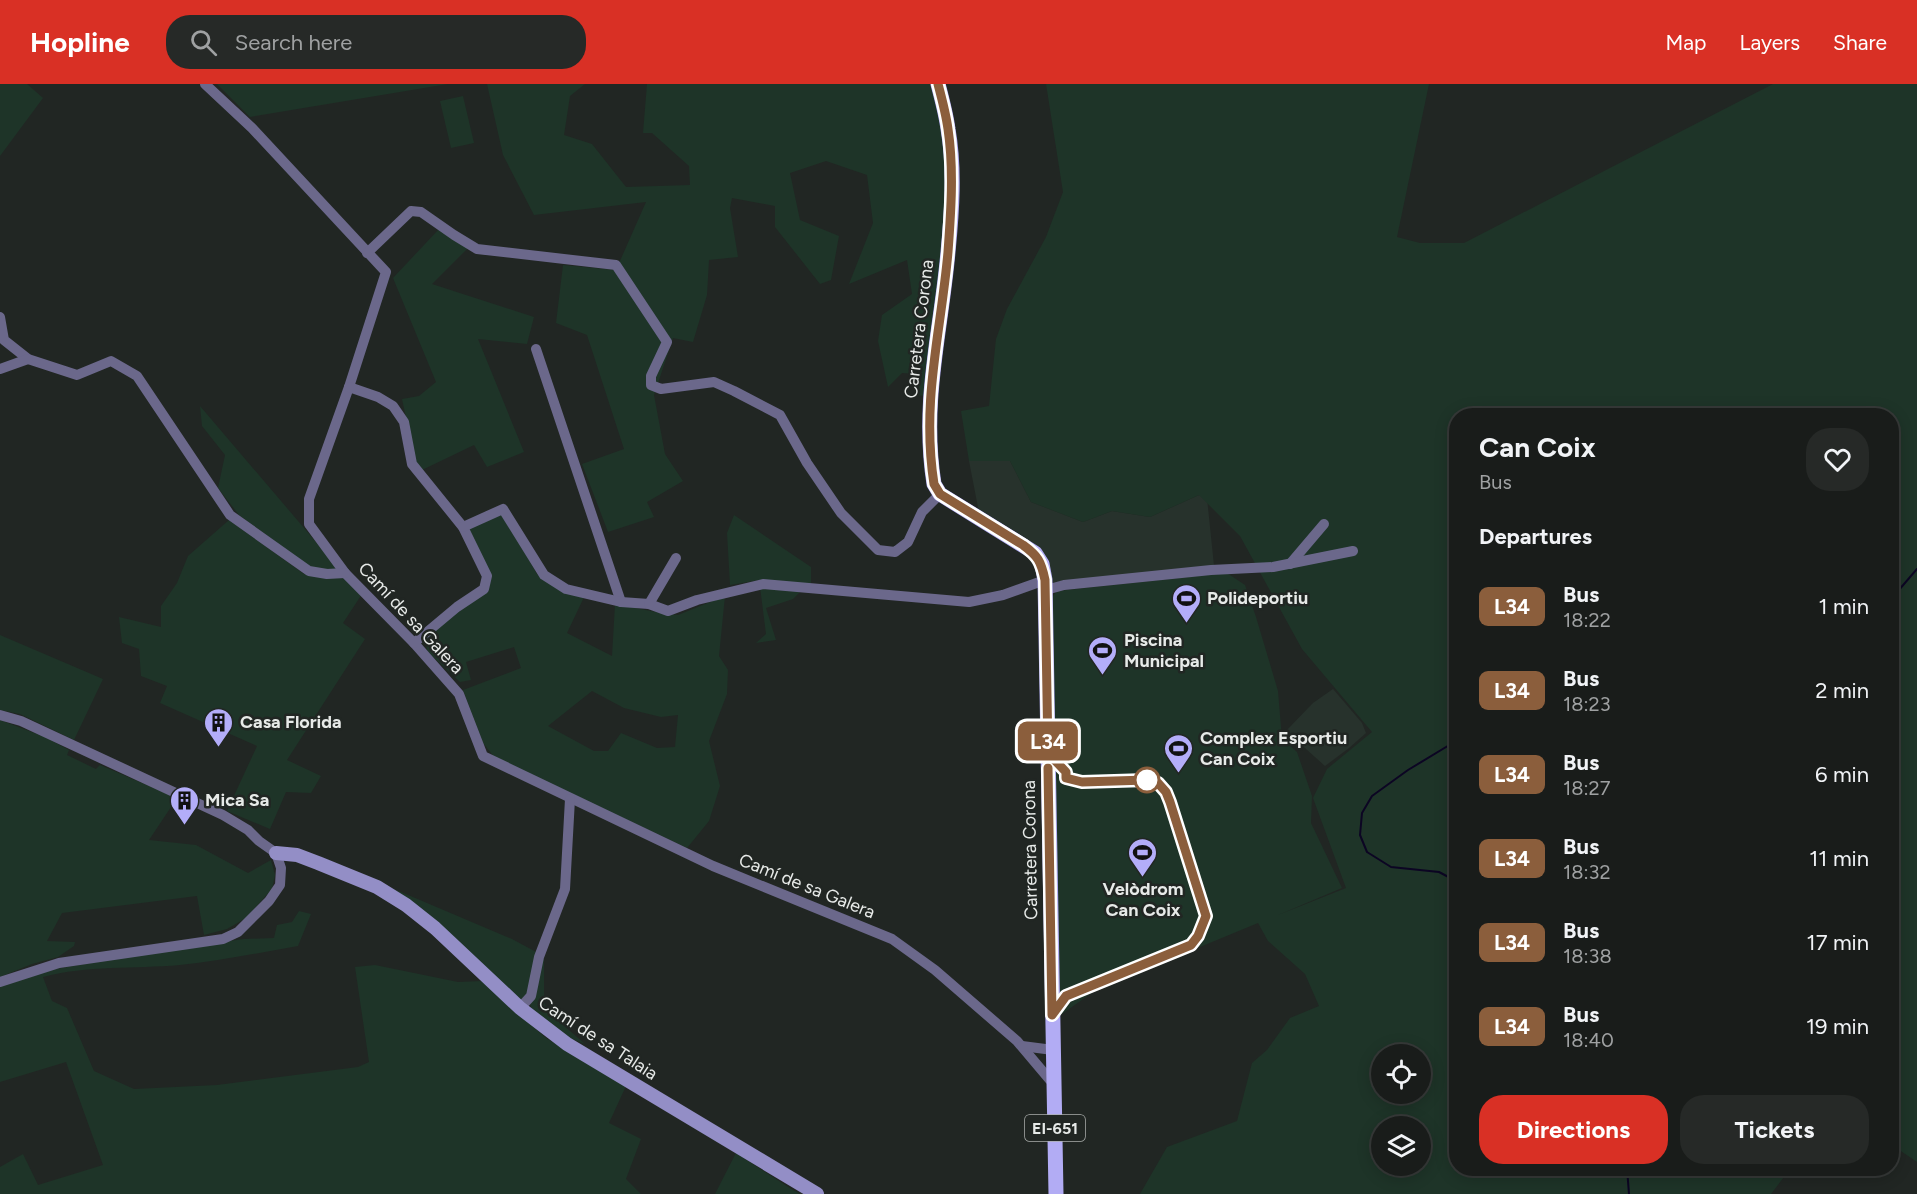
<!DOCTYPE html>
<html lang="en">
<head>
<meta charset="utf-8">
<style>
  :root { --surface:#191c1a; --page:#262927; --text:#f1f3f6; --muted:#9fa1a2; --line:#373a39; --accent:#d93025 }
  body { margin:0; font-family:Figtree,sans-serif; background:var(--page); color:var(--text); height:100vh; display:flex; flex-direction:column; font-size:22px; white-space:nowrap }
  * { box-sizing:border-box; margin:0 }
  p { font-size:20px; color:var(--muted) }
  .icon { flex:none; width:33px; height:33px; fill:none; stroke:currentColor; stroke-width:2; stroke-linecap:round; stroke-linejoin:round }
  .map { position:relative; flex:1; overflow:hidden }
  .panel { position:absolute; left:1449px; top:324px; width:450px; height:768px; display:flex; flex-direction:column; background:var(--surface); border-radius:24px; box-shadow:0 3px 15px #0003,0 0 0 2px var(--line) }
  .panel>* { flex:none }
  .badge { padding:0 12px; border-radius:9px; font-size:21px; line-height:39px }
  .buttons { position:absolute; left:1371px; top:960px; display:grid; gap:12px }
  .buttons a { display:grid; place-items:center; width:60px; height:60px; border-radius:50%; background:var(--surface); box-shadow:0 3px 15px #0003,0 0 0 2px var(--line); font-size:30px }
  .map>.badge { position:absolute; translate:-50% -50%; box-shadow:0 0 0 3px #fff }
  h2 { padding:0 30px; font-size:22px; line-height:54px }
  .round { display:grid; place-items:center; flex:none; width:63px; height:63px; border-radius:24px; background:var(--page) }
  .headline { display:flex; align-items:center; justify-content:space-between; height:102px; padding:0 30px }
  h1 { font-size:28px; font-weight:700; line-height:45px }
  .action { display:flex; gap:12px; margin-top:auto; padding:12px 30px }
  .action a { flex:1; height:69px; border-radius:24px; background:var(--accent); color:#fff; font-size:24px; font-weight:700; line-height:69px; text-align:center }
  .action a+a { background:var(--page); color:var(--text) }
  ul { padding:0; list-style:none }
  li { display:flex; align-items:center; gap:18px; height:84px; padding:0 30px }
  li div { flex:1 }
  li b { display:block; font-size:22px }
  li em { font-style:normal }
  li .badge { min-width:66px; font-weight:700; text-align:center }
  header { display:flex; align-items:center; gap:36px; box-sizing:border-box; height:84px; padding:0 30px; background:var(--accent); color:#fff }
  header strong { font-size:28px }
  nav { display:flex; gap:33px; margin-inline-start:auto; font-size:21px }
  .search { width:420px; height:54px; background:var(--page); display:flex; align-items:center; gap:15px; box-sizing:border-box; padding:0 21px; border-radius:24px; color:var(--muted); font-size:22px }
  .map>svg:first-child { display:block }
  .built { fill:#27322c }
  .green { fill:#1e3428; fill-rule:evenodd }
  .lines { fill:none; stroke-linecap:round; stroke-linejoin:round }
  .stream { stroke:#0c0523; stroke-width:2 }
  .street { stroke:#6b688b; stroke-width:10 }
  .secondary { stroke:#938ec6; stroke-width:14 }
  .primary { stroke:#b2acf4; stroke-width:15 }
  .line-casing { stroke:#fff; stroke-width:14 }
  .line { stroke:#8b5e3c; stroke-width:9 }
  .stop-dot { fill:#fff; stroke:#8b5e3c; stroke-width:3 }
  .labels { text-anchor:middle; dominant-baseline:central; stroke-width:5; stroke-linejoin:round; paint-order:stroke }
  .shield { fill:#212623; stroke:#acafad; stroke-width:1.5 }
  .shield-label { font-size:16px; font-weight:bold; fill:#e7eae8 }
  .street-label { font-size:18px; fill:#e7eae8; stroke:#212623 }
  .poi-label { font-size:18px; font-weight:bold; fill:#e7eae8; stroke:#212623; text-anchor:start }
</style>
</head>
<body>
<header>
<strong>Hopline</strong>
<div class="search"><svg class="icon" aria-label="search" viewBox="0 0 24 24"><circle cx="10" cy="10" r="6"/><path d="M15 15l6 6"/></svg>Search here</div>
<nav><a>Map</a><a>Layers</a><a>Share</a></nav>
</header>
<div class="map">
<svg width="1917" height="1110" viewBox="0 0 1917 1110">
  <rect width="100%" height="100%" fill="#212623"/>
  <g class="built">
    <path d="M969,377H1010L1031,418L1083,438L1112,427L1150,433L1199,411L1207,414L1215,491L1038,504L1035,485L1024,467L982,444Z"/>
    <path d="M1333,605L1362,639L1366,649L1349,664L1325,682L1286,647L1313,619Z"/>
  </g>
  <g class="green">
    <path d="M0,0H27L43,14L0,72Z"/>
    <path d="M217,0H448L250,33Z"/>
    <path d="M487,0H585L570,12L564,51L592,60L626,103L690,101L689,82L652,49H643L647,0H935L948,90L944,167L925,312L914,311L916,290L902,289L888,303L878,257L882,231L912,210L907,176L849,200L873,139L867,91L826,77L790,89L800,136L839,152L831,196L820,200L775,143V122L732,114L730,124L738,173L709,176L707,211L693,258L673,254L654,311L665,370L683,397L647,418L654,433L608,448L582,380L624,365L587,251L556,239L563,181L616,186L646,118L534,131L503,71Z"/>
    <path d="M1046,0H1429L1397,153L1420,159H1464L1773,0H1917V1078L1892,1061V332H1456V1084L1790,1085L1771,1110H1140L1167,1063L1237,1037L1252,979L1267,966L1290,934L1319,922L1305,890L1268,857L1258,839L1096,906L1062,930L1058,906L1052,513L1057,507L1227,489L1245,501L1256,533L1278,607L1282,655L1297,668L1312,712L1311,739L1342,804L1278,831L1346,804L1313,714L1327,685L1372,648L1302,565L1240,452L1199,411L1150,433L1112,427L1083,438L1031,418L1010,377H969L961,327L989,322L996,255L1007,225L1046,153L1063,108ZM1382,970H1420V1010H1382ZM1382,1042H1420V1082H1382Z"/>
    <path d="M463,12L474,59L451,64L440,17Z"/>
    <path d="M440,144L468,164L432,200L534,233L527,260L478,255L524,368L487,383L474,361L422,386L416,380L402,315L419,312L436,298L393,194Z"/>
    <path d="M200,322L339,485L326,486L310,483L239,431L218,404L225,371L202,342Z"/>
    <path d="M503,430L537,490L555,503L585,511L567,549L612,572L615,520L661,529L678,531L725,512L719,572L728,586L727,610L709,657L720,702L709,737L687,764L495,674L483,659L463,606L521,584L514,563L466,578L471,596L460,598L428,568L424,555L486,506L469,447L472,441ZM592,607L624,624L661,633L678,631L675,663L657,664L621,649L608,667H594L548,642Z"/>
    <path d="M734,431L811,483V500L760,496L730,501L727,449Z"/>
    <path d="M229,436L304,490L346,492L362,510L343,539L365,555L287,676L321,692L311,709L286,708L270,745L227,727L257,662L160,619L167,602L141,592L139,565L122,559L119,533L161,543V522L177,499L188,472Z"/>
    <path d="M760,503L802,506L793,515L766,524L776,556L756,559L766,550Z"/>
    <path d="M0,551L103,595L74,656L20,630L0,626Z"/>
    <path d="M0,636L45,653L69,666L67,671L96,685L100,681L177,714L149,756L196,761L248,789L271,776L275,791L272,805L246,834L227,845L204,851L197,812L62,829L47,857L75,858L74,862L58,873L32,880L0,893Z"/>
    <path d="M394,805L512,855L538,869L527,911L522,917L421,824Z"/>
    <path d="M299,827L311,830L298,862C258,869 219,877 180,881C134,885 87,881 43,893L52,917L67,924L94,987L134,1005L217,1001L358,983L369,978L355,883L375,881L458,898L482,897L546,954L626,1002L609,1039L641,1055L626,1095L641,1110H0V1083L23,1070L38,1101L103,1081L66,978L0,998V901L32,889L191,862L244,855L274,854L277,841L292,838Z"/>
    <path d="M544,872V918L548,928L585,960L569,954L532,926L530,920Z"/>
    <path d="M736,1069L793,1106L800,1110H715Z"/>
  </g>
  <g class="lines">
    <g class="stream">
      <path d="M1892,514L1917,485"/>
      <path d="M1456,657L1408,686L1372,712L1362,729L1360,751L1367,768L1391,783L1439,788L1456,797"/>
      <path d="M1627,1084L1629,1110"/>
    </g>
    <g class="street">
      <path d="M205,0L252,44L386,188L349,303L309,415V440L345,489L414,559L459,610L483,672L713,782L892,855L935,886L1017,957L1050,996"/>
      <path d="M367,169L411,127L421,128L454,151L477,165L616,181L667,258L651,292V301L661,305L714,298L734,307L780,331L807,379L841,429L878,466L895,468L908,458L922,428L940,410"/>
      <path d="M0,233L4,256L28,275L77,291L111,277L137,292L230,431L309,487L327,490L345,489"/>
      <path d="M536,265L621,518"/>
      <path d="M0,285L28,275"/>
      <path d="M349,303L378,313L393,322L404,338L412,380L463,443L487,492L484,505L457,523L414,559"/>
      <path d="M463,443L503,425L544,491L566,505L621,518L649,520L668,527L697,516L763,500L969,518L1003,511L1045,496"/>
      <path d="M1290,480L1324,440"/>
      <path d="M1046,506L1064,501L1211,486L1273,483L1353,467"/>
      <path d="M649,520L676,474"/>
      <path d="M0,631L21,637L223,731L248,746L259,757L276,769L281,784L280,801L269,817L238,848L223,855L59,879L0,898"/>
      <path d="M520,924L531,912L539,873L565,805L570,715"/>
      <path d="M1022,962L1053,966"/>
    </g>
    <path class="secondary" d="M276,769L297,771L318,779L377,803L406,821L435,844L520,924L567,960L817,1110"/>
    <path class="primary" d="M938,0C942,15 946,30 948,45C955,85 952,127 948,168C941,248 921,318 934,400L940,410L1035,469L1042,480L1045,496L1056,1110"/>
  </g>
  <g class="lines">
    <defs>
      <path id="line" d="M938,0C942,15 946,30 948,45C954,85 951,127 948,168C941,248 921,317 934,400L940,410L1023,461C1038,472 1041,477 1045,496L1048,669L1066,688V694L1082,698L1147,696L1158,699L1166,708L1170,718L1206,832L1198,852L1191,861L1066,912L1052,931L1048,684"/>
    </defs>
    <use href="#line" class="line-casing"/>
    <use href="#line" class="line"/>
  </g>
  <defs>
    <symbol id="stadium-pin" viewBox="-11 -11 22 30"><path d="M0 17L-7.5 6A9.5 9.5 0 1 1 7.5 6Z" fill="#b3adf9" stroke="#212623"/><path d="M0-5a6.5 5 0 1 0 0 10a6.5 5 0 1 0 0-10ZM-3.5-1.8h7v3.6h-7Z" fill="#111"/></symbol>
    <symbol id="building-pin" viewBox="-11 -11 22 30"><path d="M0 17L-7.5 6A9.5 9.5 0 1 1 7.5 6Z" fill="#b3adf9" stroke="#212623"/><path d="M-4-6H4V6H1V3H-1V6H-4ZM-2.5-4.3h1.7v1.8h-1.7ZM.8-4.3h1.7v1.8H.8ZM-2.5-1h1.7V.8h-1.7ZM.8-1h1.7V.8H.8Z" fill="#111"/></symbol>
  </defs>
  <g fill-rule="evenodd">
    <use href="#stadium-pin" x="1170" y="498" width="33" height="45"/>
    <use href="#stadium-pin" x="1086" y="550" width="33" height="45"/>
    <use href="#building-pin" x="202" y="622" width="33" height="45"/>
    <use href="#stadium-pin" x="1162" y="648" width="33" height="45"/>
    <use href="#building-pin" x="168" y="700" width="33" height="45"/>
    <use href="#stadium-pin" x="1126" y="752" width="33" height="45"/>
  </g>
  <circle class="stop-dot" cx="1147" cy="696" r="12"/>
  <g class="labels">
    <rect class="shield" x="1025" y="1031" width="60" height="26" rx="4.5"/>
    <g class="shield-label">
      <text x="1055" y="1044">EI-651</text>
    </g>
    <g class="street-label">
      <text transform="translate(919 245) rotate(-83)">Carretera Corona</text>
      <text transform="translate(411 534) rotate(47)">Camí de sa Galera</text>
      <text transform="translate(1030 766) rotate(-91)">Carretera Corona</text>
      <text transform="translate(807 802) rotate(22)">Camí de sa Galera</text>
      <text transform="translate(598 954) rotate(33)">Camí de sa Talaia</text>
    </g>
    <g class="poi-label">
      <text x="1207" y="514">Polideportiu</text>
      <text x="1124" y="556">Piscina<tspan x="1124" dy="21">Municipal</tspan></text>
      <text x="240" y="638">Casa Florida</text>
      <text x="1200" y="654">Complex Esportiu<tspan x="1200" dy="21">Can Coix</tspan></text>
      <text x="205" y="716">Mica Sa</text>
      <text x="1143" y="805" text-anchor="middle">Velòdrom<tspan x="1143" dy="21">Can Coix</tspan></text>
    </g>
  </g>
</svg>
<div class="buttons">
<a><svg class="icon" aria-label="locate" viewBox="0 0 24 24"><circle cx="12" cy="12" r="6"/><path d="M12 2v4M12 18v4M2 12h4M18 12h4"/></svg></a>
<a><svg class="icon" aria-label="layers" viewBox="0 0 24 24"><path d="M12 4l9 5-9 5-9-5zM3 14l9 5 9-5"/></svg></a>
</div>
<b class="badge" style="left:1048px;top:657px;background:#8b5e3c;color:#fff">L34</b>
<section class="panel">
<div class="headline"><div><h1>Can Coix</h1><p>Bus</p></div><a class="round"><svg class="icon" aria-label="heart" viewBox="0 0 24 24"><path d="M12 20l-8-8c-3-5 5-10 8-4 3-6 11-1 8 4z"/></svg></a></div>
<h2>Departures</h2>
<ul>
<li><span class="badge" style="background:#8b5e3c;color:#fff">L34</span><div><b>Bus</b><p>18:22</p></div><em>1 min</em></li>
<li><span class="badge" style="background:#8b5e3c;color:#fff">L34</span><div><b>Bus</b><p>18:23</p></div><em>2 min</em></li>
<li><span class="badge" style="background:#8b5e3c;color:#fff">L34</span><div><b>Bus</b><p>18:27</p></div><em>6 min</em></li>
<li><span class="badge" style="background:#8b5e3c;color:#fff">L34</span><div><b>Bus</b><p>18:32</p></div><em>11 min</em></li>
<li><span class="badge" style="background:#8b5e3c;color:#fff">L34</span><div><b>Bus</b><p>18:38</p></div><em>17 min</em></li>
<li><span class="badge" style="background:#8b5e3c;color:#fff">L34</span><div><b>Bus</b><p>18:40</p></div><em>19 min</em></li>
</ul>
<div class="action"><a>Directions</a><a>Tickets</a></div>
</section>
</div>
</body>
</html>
